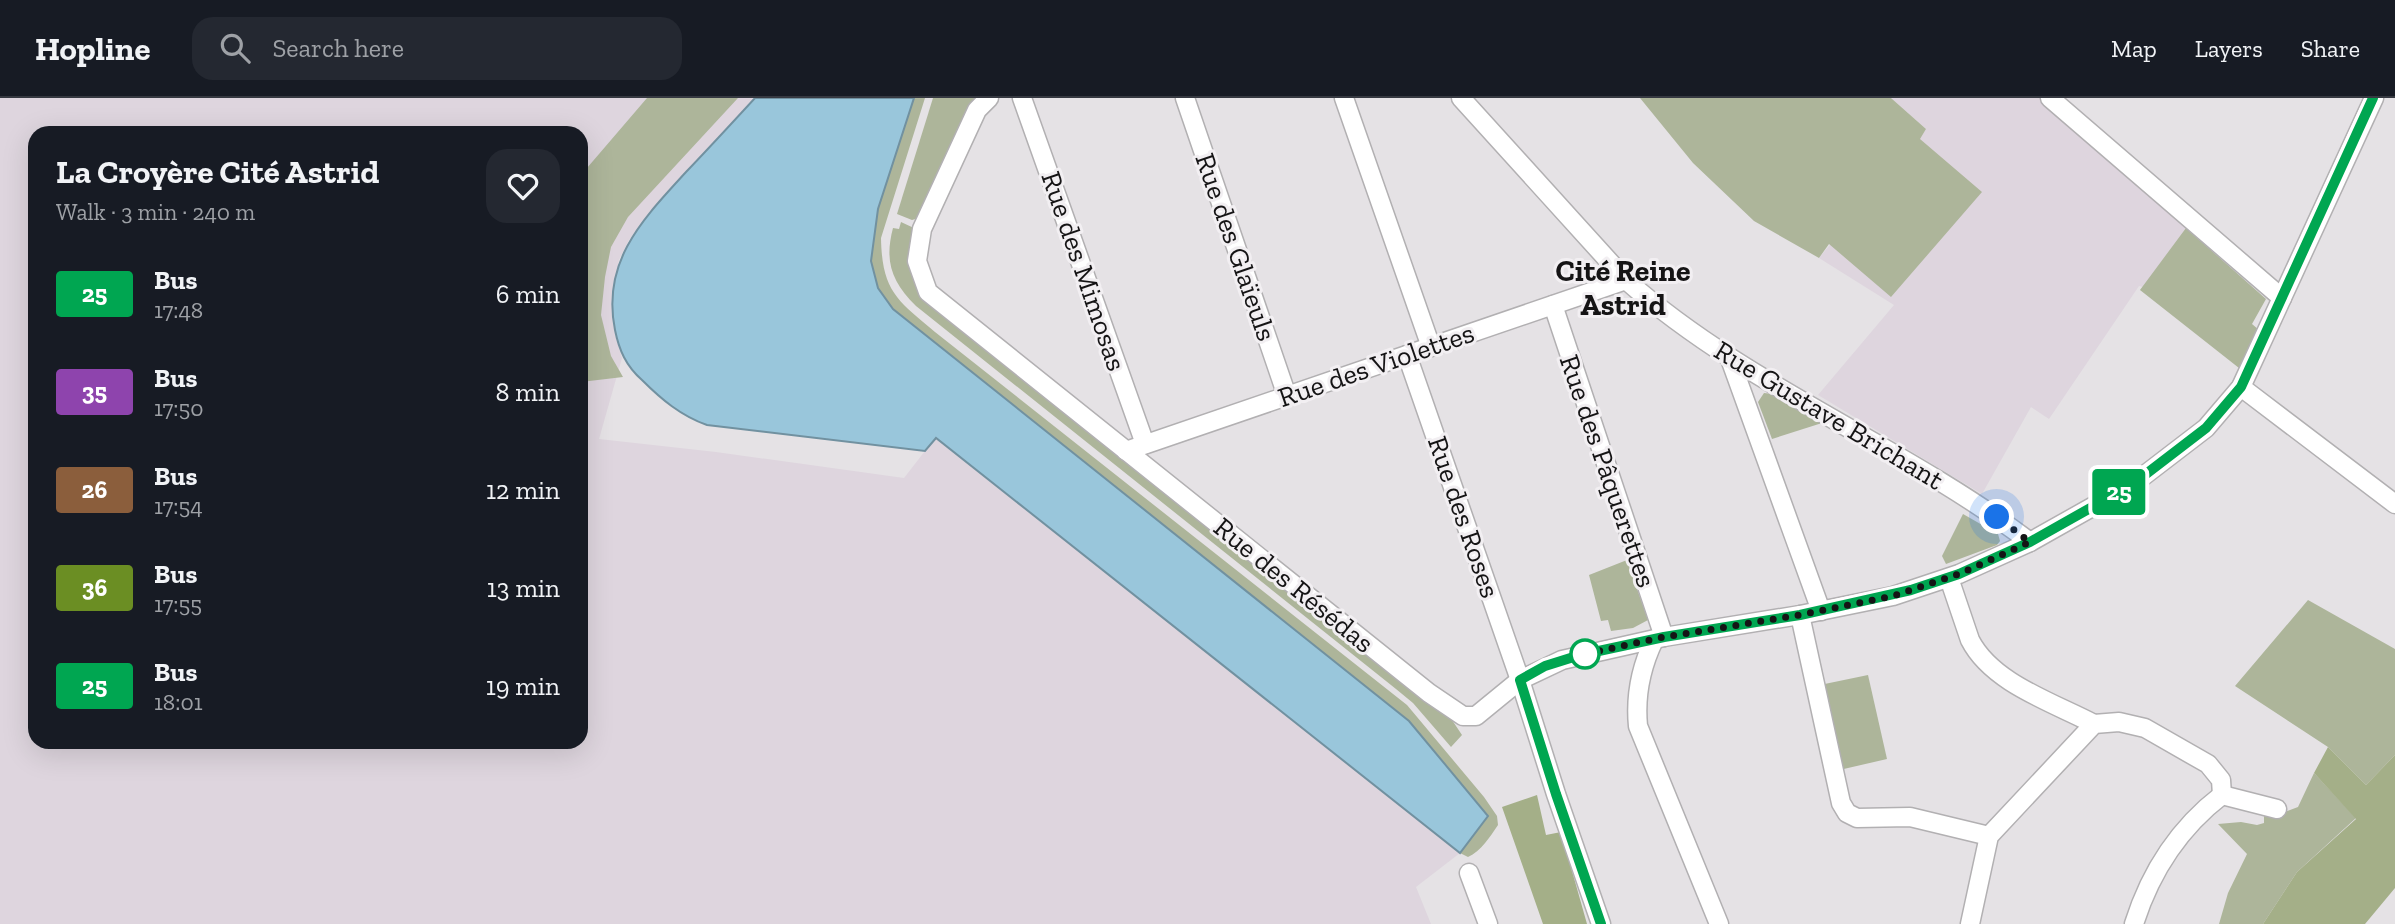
<!DOCTYPE html>
<html lang="en">
<head>
<meta charset="utf-8">
<style>
  :root { --surface:#171b24; --page:#242831; --text:#f1f3f6; --muted:#9ea1a6; --line:#363941 }
  body { margin:0; font-family:"Zilla Slab",serif; background:var(--page); color:var(--text); height:100vh; display:flex; flex-direction:column; font-size:26px; white-space:nowrap }
  * { box-sizing:border-box; margin:0 }
  p { font-size:23px; color:var(--muted) }
  .icon { flex:none; width:38px; height:38px; fill:none; stroke:currentColor; stroke-width:2; stroke-linecap:round; stroke-linejoin:round }
  .map { position:relative; flex:1; overflow:hidden }
  .drawer { position:absolute; left:28px; top:28px; width:560px; height:623px; display:flex; flex-direction:column; background:var(--surface); border-radius:21px; box-shadow:0 7px 28px #0002 }
  .drawer>* { flex:none }
  .badge { padding:0 14px; border-radius:5px; font-size:24px; line-height:46px }
  .you { position:absolute; width:35px; height:35px; margin:-18px; border:5px solid #fff; border-radius:50%; background:#1a73e8; box-shadow:0 0 0 10px #1a73e833 }
  .map>.badge { position:absolute; translate:-50% -50%; box-shadow:0 0 0 4px #fff }
  .round { display:grid; place-items:center; flex:none; width:74px; height:74px; border-radius:21px; background:var(--page) }
  .headline { display:flex; align-items:center; justify-content:space-between; height:119px; padding:0 28px }
  h1 { font-size:33px; font-weight:700; line-height:52px }
  ul { padding:0; list-style:none }
  li { display:flex; align-items:center; gap:21px; height:98px; padding:0 28px }
  li div { flex:1 }
  li b { display:block; font-size:26px }
  li em { font-style:normal }
  li .badge { min-width:77px; font-weight:700; text-align:center }
  header { display:flex; align-items:center; gap:42px; box-sizing:border-box; height:98px; padding:0 35px; background:var(--surface); border-bottom:2px solid var(--line) }
  header strong { font-size:33px }
  nav { display:flex; gap:38px; margin-inline-start:auto; font-size:24px }
  .search { width:490px; height:63px; background:var(--page); display:flex; align-items:center; gap:18px; box-sizing:border-box; padding:0 24px; border-radius:21px; color:var(--muted); font-size:26px }
  .map>svg:first-child { display:block }
  .built { fill:#ded5de; fill-rule:evenodd }
  .green { fill:#adb59a }
  .forest { fill:#a4af88 }
  .water { fill:#99c6db; stroke:#7191a0; stroke-width:2 }
  .lines { fill:none; stroke-linecap:round; stroke-linejoin:round }
  .minor-casing { stroke:#b2b0b2; stroke-width:21 }
  .minor { stroke:#fff; stroke-width:18 }
  .line-casing { stroke:#fff; stroke-width:16 }
  .line { stroke:#00a651; stroke-width:10 }
  .walk { stroke:#151415; stroke-width:7; stroke-dasharray:0 12.6 }
  .stop-dot { fill:#fff; stroke:#00a651; stroke-width:3.5 }
  .labels { text-anchor:middle; dominant-baseline:central; stroke-width:6; stroke-linejoin:round; paint-order:stroke }
  .street-label { font-size:28px; fill:#151415; stroke:#f2eff2 }
  .neighbourhood-label { font-size:30px; font-weight:bold; fill:#151415; stroke:#f2eff2 }
</style>
</head>
<body>
<header>
<strong>Hopline</strong>
<div class="search"><svg class="icon" aria-label="search" viewBox="0 0 24 24"><circle cx="10" cy="10" r="6"/><path d="M15 15l6 6"/></svg>Search here</div>
<nav><a>Map</a><a>Layers</a><a>Share</a></nav>
</header>
<div class="map">
<svg width="2395" height="826" viewBox="0 0 2395 826">
  <rect width="100%" height="100%" fill="#e5e2e5"/>
  <g class="built">
    <path d="M0,0H755L654,109L629,142L619,162L615,184V237L622,260L599,341L716,354L904,380L935,340L1460,755L1416,789L1431,826H0ZM35,35H581V644H35Z"/>
    <path d="M1891,0H2040L2189,127L2143,189L2139,188L2049,321L2031,309L1982,396L1818,297L1894,207L1819,160L1926,31Z"/>
  </g>
  <g class="green">
    <path d="M647,0H738L628,119L611,149L605,179L601,217L611,258L623,279L581,284V77Z"/>
    <path d="M914,0H925L881,140C882,193 897,202 935,234L1407,607L1484,699L1497,718L1498,727C1490,739 1481,753 1468,759L1460,755L1488,718L893,211L878,190L871,163L878,111Z"/>
    <path d="M933,0H979L919,120L912,122L897,116Z"/>
    <path d="M1640,0H1891L1926,31L1920,41L1982,94L1891,199L1829,146L1819,160L1754,123L1693,65Z"/>
    <path d="M901,124L916,131C910,168 907,176 932,206L1433,604L1452,622L1462,637L1451,649L1413,605L1396,591L916,208C892,184 884,164 893,130L899,131Z"/>
    <path d="M2186,130L2266,201L2252,226L2259,232L2239,270L2140,192Z"/>
    <path d="M1764,295L1773,296L1822,325L1772,341L1758,304Z"/>
    <path d="M1963,416L1998,436L2000,443L1997,447L1946,466L1942,458Z"/>
    <path d="M1627,462L1648,522L1633,530L1611,533L1608,522L1601,523L1589,477Z"/>
    <path d="M2308,502L2395,551V657L2366,687L2328,649L2235,588Z"/>
    <path d="M1868,577L1887,661L1835,673L1815,588Z"/>
    <path d="M2314,675L2356,720L2297,774L2263,826H2219L2228,795L2247,756L2218,726L2241,724L2257,727L2264,725V716L2277,717L2298,709Z"/>
  </g>
  <g class="forest">
    <path d="M2328,649L2366,687L2395,657V790L2365,826H2263L2297,774L2356,721L2314,675Z"/>
    <path d="M1537,697L1546,737L1561,734L1587,826H1543L1502,709Z"/>
  </g>
  <path class="water" d="M755,0H914L878,111L871,163L878,190L893,211L1409,623L1488,718L1460,755L936,340L925,353L707,327C681,318 661,301 642,282C626,268 619,252 615,232C601,163 643,121 686,74C709,50 732,25 755,0Z"/>
  <g class="lines">
    <defs>
      <g id="minor">
        <path d="M989,0L977,12L922,131L917,163L928,194L1429,595L1463,618H1476L1520,582L1562,562L1664,539L1800,517L1893,498L1959,476L2030,444L2133,386L2206,330L2241,289L2374,0"/>
        <path d="M1022,0L1145,346"/>
        <path d="M1185,0L1287,298"/>
        <path d="M1344,0L1431,249"/>
        <path d="M1461,0L1626,182C1747,289 1902,347 2030,444"/>
        <path d="M2050,0L2282,200"/>
        <path d="M1553,207L1664,539"/>
        <path d="M1407,257L1520,582L1556,696L1601,826"/>
        <path d="M1730,261L1821,513"/>
        <path d="M2241,289L2395,406"/>
        <path d="M1126,353L1626,182"/>
        <path d="M1949,480L1970,542C1992,585 2052,604 2094,626"/>
        <path d="M1800,517L1841,705L1847,715L1857,720L1910,719L1989,738"/>
        <path d="M1654,542C1641,569 1635,597 1638,628L1719,826"/>
        <path d="M2222,697L2277,711"/>
        <path d="M1469,775L1488,826"/>
        <path d="M1970,826L1989,738L2094,626L2119,624L2145,630L2208,666L2221,682L2222,697"/>
        <path d="M2134,826C2150,775 2179,730 2222,697"/>
      </g>
    </defs>
    <use href="#minor" class="minor-casing"/>
    <use href="#minor" class="minor"/>
  </g>
  <g class="lines">
    <defs>
      <path id="line" d="M1601,826L1556,696L1520,582L1545,568L1580,557L1664,539L1800,517L1911,492L1959,476L2030,444L2133,386L2206,330L2241,289L2373,0"/>
    </defs>
    <use href="#line" class="line-casing"/>
    <use href="#line" class="line"/>
    <path class="walk" d="M1585,556L1580,557L1664,539L1800,517L1893,498L1959,476L2030,444L1997,419"/>
  </g>
  <circle class="stop-dot" cx="1585" cy="556" r="14"/>
  <g class="labels">
    <g class="street-label">
      <text transform="translate(1236 149) rotate(71)">Rue des Glaïeuls</text>
      <text transform="translate(1084 173) rotate(71)">Rue des Mimosas</text>
      <text transform="translate(1376 267) rotate(-19)">Rue des Violettes</text>
      <text transform="translate(1829 317) rotate(31)">Rue Gustave Brichant</text>
      <text transform="translate(1608 373) rotate(71)">Rue des Pâquerettes</text>
      <text transform="translate(1464 419) rotate(71)">Rue des Roses</text>
      <text transform="translate(1294 487) rotate(39)">Rue des Résédas</text>
    </g>
    <g class="neighbourhood-label">
      <text x="1623" y="173">Cité Reine<tspan x="1623" dy="34">Astrid</tspan></text>
    </g>
  </g>
</svg>
<div class="you" style="left:1997px;top:419px"></div>
<b class="badge" style="left:2119px;top:394px;background:#00a651;color:#fff">25</b>
<section class="drawer">
<div class="headline"><div><h1>La Croyère Cité Astrid</h1><p>Walk · 3 min · 240 m</p></div><a class="round"><svg class="icon" aria-label="heart" viewBox="0 0 24 24"><path d="M12 20l-8-8c-3-5 5-10 8-4 3-6 11-1 8 4z"/></svg></a></div>
<ul>
<li><span class="badge" style="background:#00a651;color:#fff">25</span><div><b>Bus</b><p>17:48</p></div><em>6 min</em></li>
<li><span class="badge" style="background:#8e44ad;color:#fff">35</span><div><b>Bus</b><p>17:50</p></div><em>8 min</em></li>
<li><span class="badge" style="background:#8b5e3c;color:#fff">26</span><div><b>Bus</b><p>17:54</p></div><em>12 min</em></li>
<li><span class="badge" style="background:#6b8e23;color:#fff">36</span><div><b>Bus</b><p>17:55</p></div><em>13 min</em></li>
<li><span class="badge" style="background:#00a651;color:#fff">25</span><div><b>Bus</b><p>18:01</p></div><em>19 min</em></li>
</ul>
</section>
</div>
</body>
</html>
